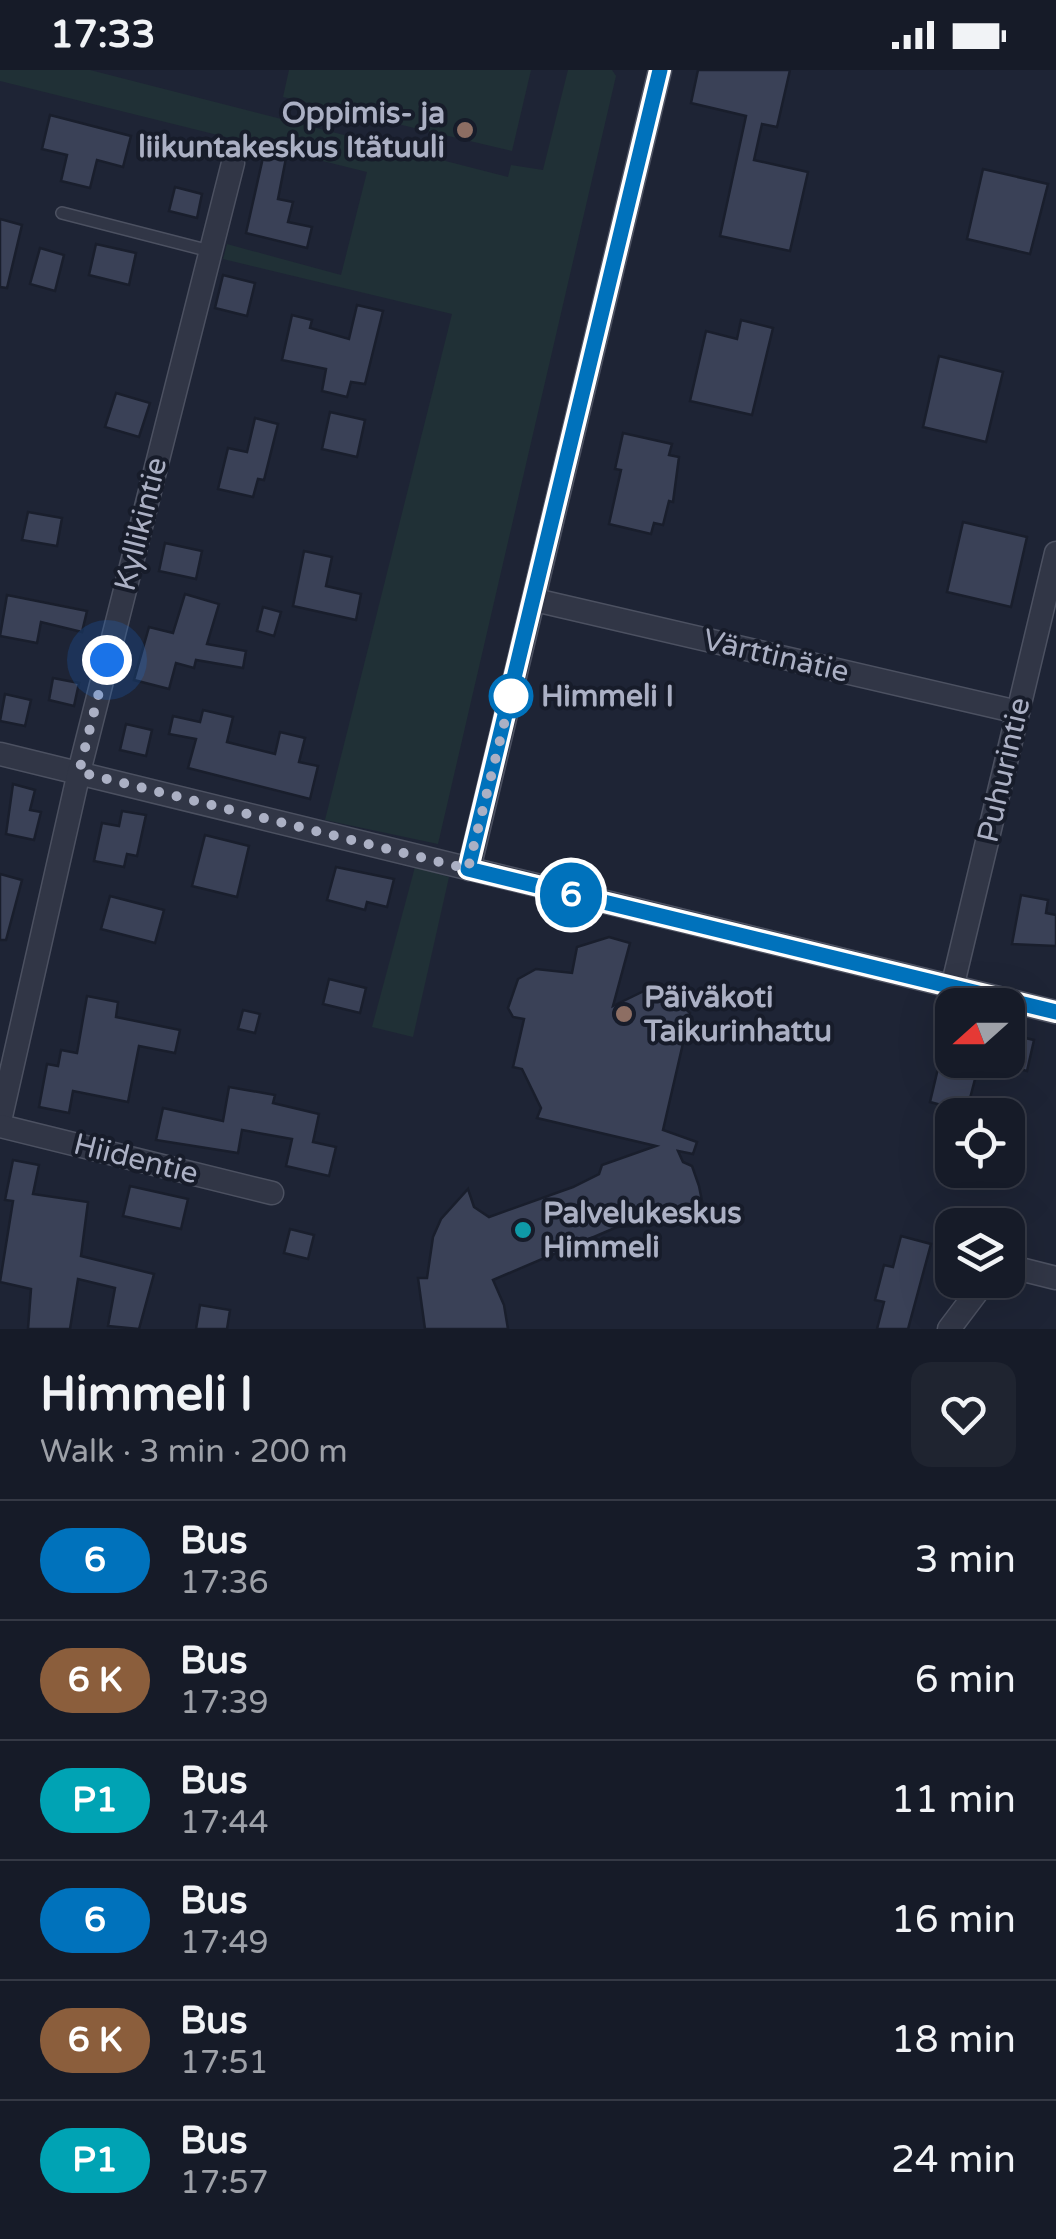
<!DOCTYPE html>
<html lang="en">
<head>
<meta charset="utf-8">
<style>
  :root { --surface:#161b28; --page:#1f2430; --text:#f1f3f6; --muted:#9ea1a8; --line:#353945 }
  body { margin:0; font-family:"Varela Round",sans-serif; background:var(--page); color:var(--text); height:100vh; display:flex; flex-direction:column; font-size:38px; white-space:nowrap }
  * { box-sizing:border-box; margin:0 }
  p { font-size:32px; color:var(--muted) }
  .icon { flex:none; width:55px; height:55px; fill:none; stroke:currentColor; stroke-width:2; stroke-linecap:round; stroke-linejoin:round }
  .map { position:relative; height:1259px; overflow:hidden }
  .drawer { display:flex; flex-direction:column; background:var(--surface); flex:1 }
  .drawer>* { flex:none }
  .badge { padding:0 20px; border-radius:32px; font-size:35px; line-height:65px }
  .needle { width:65px; rotate:249deg }
  .buttons { position:absolute; left:935px; top:918px; display:grid; gap:20px }
  .buttons a { display:grid; place-items:center; width:90px; height:90px; border-radius:20px; background:var(--surface); box-shadow:0 10px 40px #0002,0 0 0 2px var(--line); font-size:50px }
  .you { position:absolute; width:50px; height:50px; margin:-25px; border:8px solid #fff; border-radius:50%; background:#1a73e8; box-shadow:0 0 0 15px #1a73e833 }
  .map>.badge { position:absolute; translate:-50% -50%; box-shadow:0 0 0 5px #fff }
  .round { display:grid; place-items:center; flex:none; width:105px; height:105px; border-radius:20px; background:var(--page) }
  .summary { display:flex; align-items:center; justify-content:space-between; height:170px; padding:0 40px }
  h1 { font-size:48px; font-weight:700; line-height:75px }
  ul { padding:0; list-style:none }
  li { display:flex; align-items:center; gap:30px; height:120px; padding:0 40px; border-top:2px solid var(--line) }
  li div { flex:1 }
  li b { display:block; font-size:38px }
  li em { font-style:normal }
  li .badge { min-width:110px; font-weight:700; text-align:center }
  .status { display:flex; justify-content:space-between; align-items:center; height:70px; padding:0 50px; background:var(--surface); direction:ltr }
  .status svg { height:28px; fill:currentColor }
  .map>svg:first-child { display:block }
  .green { fill:#203036 }
  .building { fill:#3a4157; stroke:#191e2c; stroke-width:2.5 }
  .lines { fill:none; stroke-linecap:round; stroke-linejoin:round }
  .service-casing { stroke:#4c5161; stroke-width:14 }
  .minor-casing { stroke:#4c5161; stroke-width:25 }
  .service { stroke:#313646; stroke-width:11 }
  .minor { stroke:#313646; stroke-width:22 }
  .line-casing { stroke:#fff; stroke-width:22 }
  .line { stroke:#0072bc; stroke-width:15 }
  .walk { stroke:#abb0c4; stroke-width:10; stroke-dasharray:0 18 }
  .education-dot { fill:#8d6e63; stroke:#171c2a; stroke-width:4 }
  .stop-dot { fill:#fff; stroke:#0072bc; stroke-width:5 }
  .culture-dot { fill:#0f9aa8; stroke:#171c2a; stroke-width:4 }
  .labels { text-anchor:middle; dominant-baseline:central; stroke-width:8; stroke-linejoin:round; paint-order:stroke }
  .poi-label { font-size:30px; font-weight:bold; fill:#abb0c4; stroke:#171c2a; text-anchor:start }
  .street-label { font-size:30px; fill:#abb0c4; stroke:#171c2a }
  .stop-label { font-size:30px; font-weight:bold; fill:#abb0c4; stroke:#171c2a; text-anchor:start }
</style>
</head>
<body>
<div class="status"><b>17:33</b><svg viewBox="0 0 49 12"><path d="M0 12V9h3v3zM5 12V6h3v6zM10 12V3h3v9zM15 12V0h3v12zM26 1h20v11H26zM47 4h2v5h-2z"/></svg></div>
<div class="map">
<svg width="1056" height="1259" viewBox="0 0 1056 1259">
  <rect width="100%" height="100%" fill="#1e2435"/>
  <g class="green">
    <path d="M0,0H90L508,107L511,95L543,100L568,0H612L616,6L438,774L325,750L452,244L223,189L227,174L341,205L367,102L0,11Z"/>
    <path d="M289,0H531L512,81L283,27Z"/>
    <path d="M415,797L449,807L413,967L372,957Z"/>
  </g>
  <g class="building">
    <path d="M698,0H790L777,57L762,54L754,90L808,102L790,181L720,166L746,46L691,33Z"/>
    <path d="M50,45L131,66L123,97L97,90L90,118L61,111L67,85L42,79Z"/>
    <path d="M264,83L286,88L278,129L293,132L288,152L312,157L307,178L246,163Z"/>
    <path d="M983,99L1048,114L1030,184L967,169Z"/>
    <path d="M175,117L202,124L197,148L169,141Z"/>
    <path d="M0,149L22,155L7,218L0,217Z"/>
    <path d="M96,174L136,183L129,215L89,205Z"/>
    <path d="M40,178L64,185L55,221L30,214Z"/>
    <path d="M223,205L255,213L247,246L215,238Z"/>
    <path d="M357,235L383,241L365,314L351,312L347,327L322,321L326,299L282,290L292,245L312,250L310,258L349,269Z"/>
    <path d="M741,250L773,258L752,345L690,331L706,261L737,269Z"/>
    <path d="M939,286L1003,302L986,372L923,357Z"/>
    <path d="M116,323L150,333L139,367L105,357Z"/>
    <path d="M330,342L365,350L357,387L322,379Z"/>
    <path d="M255,348L278,354L264,410L258,409L253,427L218,419L228,378L247,382Z"/>
    <path d="M623,363L672,374L669,385L679,387L673,432L669,431L663,455L654,453L651,464L609,454L621,400L615,399Z"/>
    <path d="M28,442L62,448L57,476L22,470Z"/>
    <path d="M963,452L1027,467L1011,537L947,522Z"/>
    <path d="M165,473L202,481L196,509L159,501Z"/>
    <path d="M304,481L332,487L326,516L361,524L356,550L293,536Z"/>
    <path d="M185,524L219,534L207,574L246,581L243,598L196,590L194,598L176,593L169,619L134,610L149,557L173,563Z"/>
    <path d="M7,525L87,541L82,562L41,552L37,573L0,566Z"/>
    <path d="M263,537L281,542L274,566L257,561Z"/>
    <path d="M53,608L79,613L74,636L49,630Z"/>
    <path d="M5,624L31,630L25,656L0,651Z"/>
    <path d="M203,640L233,647L227,672L275,684L280,662L305,668L299,692L318,696L310,729L188,698L196,669L169,664L173,646L200,652Z"/>
    <path d="M126,654L152,660L146,686L120,680Z"/>
    <path d="M13,714L35,720L30,740L41,742L34,770L6,764Z"/>
    <path d="M122,741L146,745L137,786L127,784L124,797L94,791L102,753L119,756Z"/>
    <path d="M205,765L249,776L237,827L192,816Z"/>
    <path d="M336,797L394,809L387,837L367,832L365,840L327,830Z"/>
    <path d="M0,804L22,810L6,870H0Z"/>
    <path d="M1021,825L1048,830L1046,843L1056,845V876L1012,874Z"/>
    <path d="M110,826L164,840L155,873L101,859Z"/>
    <path d="M609,867L630,873L613,936L646,920L672,926L690,943L663,1060L697,1072L693,1084L678,1081L683,1092L692,1096L699,1116L703,1136L699,1145L682,1152L617,1157L493,1210L504,1235L508,1259H425L418,1208H427L433,1167L441,1149L468,1119L474,1137L489,1147L573,1117L599,1104L602,1095L656,1076L537,1048L541,1038L522,999L513,997L524,949L513,947L508,938L518,909L536,899L572,903L577,877Z"/>
    <path d="M329,909L366,918L360,943L323,934Z"/>
    <path d="M87,926L118,932L116,947L180,960L175,983L139,976L128,1032L73,1021L69,1043L39,1037L47,994L58,996L61,980L77,983Z"/>
    <path d="M243,940L260,944L255,963L238,959Z"/>
    <path d="M1008,964L1034,970L1027,1001L1008,996Z"/>
    <path d="M940,990H980L968,1036L961,1034L960,1040L930,1032Z"/>
    <path d="M229,1017L275,1025L273,1033L319,1044L313,1072L336,1077L329,1106L286,1096L292,1069L242,1060L238,1083L156,1070L163,1038L223,1051Z"/>
    <path d="M13,1090L39,1095L33,1124L88,1132L81,1186L154,1204L139,1259L108,1256L115,1218L78,1209L70,1259H28L31,1219L0,1212L13,1131L5,1130Z"/>
    <path d="M130,1116L188,1129L181,1159L123,1146Z"/>
    <path d="M290,1159L314,1165L308,1189L284,1183Z"/>
    <path d="M901,1166L931,1174L908,1259H877L884,1232L875,1230L884,1195L893,1197Z"/>
    <path d="M200,1235L230,1240L227,1259H196Z"/>
  </g>
  <g class="lines">
    <defs>
      <path id="service" d="M62,143L210,181"/>
      <g id="minor">
        <path d="M535,530L1018,642"/>
        <path d="M0,684L1056,942"/>
        <path d="M469,799L660,0"/>
        <path d="M952,918L1056,483"/>
        <path d="M0,1051L79,702L233,93"/>
        <path d="M0,1056L272,1123"/>
        <path d="M1008,1203L1020,1199L1056,1208"/>
        <path d="M949,1259L986,1210"/>
      </g>
    </defs>
    <use href="#service" class="service-casing"/>
    <use href="#minor" class="minor-casing"/>
    <use href="#service" class="service"/>
    <use href="#minor" class="minor"/>
  </g>
  <g class="lines">
    <defs>
      <path id="line" d="M660,0L468,799L1056,942"/>
    </defs>
    <use href="#line" class="line-casing"/>
    <use href="#line" class="line"/>
    <path class="walk" d="M107,590L79,702L468,799L511,626"/>
  </g>
  <g class="education-dot">
    <circle cx="465" cy="60" r="10"/>
    <circle cx="624" cy="944" r="10"/>
  </g>
  <circle class="stop-dot" cx="511" cy="626" r="20"/>
  <circle class="culture-dot" cx="523" cy="1160" r="10"/>
  <g class="labels">
    <g class="poi-label">
      <text x="445" y="43" text-anchor="end">Oppimis- ja<tspan x="445" dy="34">liikuntakeskus Itätuuli</tspan></text>
      <text x="644" y="927">Päiväkoti<tspan x="644" dy="34">Taikurinhattu</tspan></text>
      <text x="543" y="1143">Palvelukeskus<tspan x="543" dy="34">Himmeli</tspan></text>
    </g>
    <g class="street-label">
      <text transform="translate(141 454) rotate(-76)">Kyllikintie</text>
      <text transform="translate(776 586) rotate(13)">Värttinätie</text>
      <text transform="translate(1004 700) rotate(-77)">Puhurintie</text>
      <text transform="translate(136 1089) rotate(14)">Hiidentie</text>
    </g>
    <g class="stop-label">
      <text x="541" y="626">Himmeli I</text>
    </g>
  </g>
</svg>
<div class="buttons">
<a><svg class="needle" viewBox="-14 -14 28 28"><path d="M0-13l5 13h-10z" fill="#e53935"/><path d="M0 13l5-13h-10z" fill="#9ea1a8"/></svg></a>
<a><svg class="icon" aria-label="locate" viewBox="0 0 24 24"><circle cx="12" cy="12" r="6"/><path d="M12 2v4M12 18v4M2 12h4M18 12h4"/></svg></a>
<a><svg class="icon" aria-label="layers" viewBox="0 0 24 24"><path d="M12 4l9 5-9 5-9-5zM3 14l9 5 9-5"/></svg></a>
</div>
<div class="you" style="left:107px;top:590px"></div>
<b class="badge" style="left:571px;top:825px;background:#0072bc;color:#fff">6</b>
</div>
<section class="drawer">
<div class="summary"><div><h1>Himmeli I</h1><p>Walk · 3 min · 200 m</p></div><a class="round"><svg class="icon" aria-label="heart" viewBox="0 0 24 24"><path d="M12 20l-8-8c-3-5 5-10 8-4 3-6 11-1 8 4z"/></svg></a></div>
<ul>
<li><span class="badge" style="background:#0072bc;color:#fff">6</span><div><b>Bus</b><p>17:36</p></div><em>3 min</em></li>
<li><span class="badge" style="background:#8b5e3c;color:#fff">6 K</span><div><b>Bus</b><p>17:39</p></div><em>6 min</em></li>
<li><span class="badge" style="background:#00a3b4;color:#fff">P1</span><div><b>Bus</b><p>17:44</p></div><em>11 min</em></li>
<li><span class="badge" style="background:#0072bc;color:#fff">6</span><div><b>Bus</b><p>17:49</p></div><em>16 min</em></li>
<li><span class="badge" style="background:#8b5e3c;color:#fff">6 K</span><div><b>Bus</b><p>17:51</p></div><em>18 min</em></li>
<li><span class="badge" style="background:#00a3b4;color:#fff">P1</span><div><b>Bus</b><p>17:57</p></div><em>24 min</em></li>
</ul>
</section>
</body>
</html>
